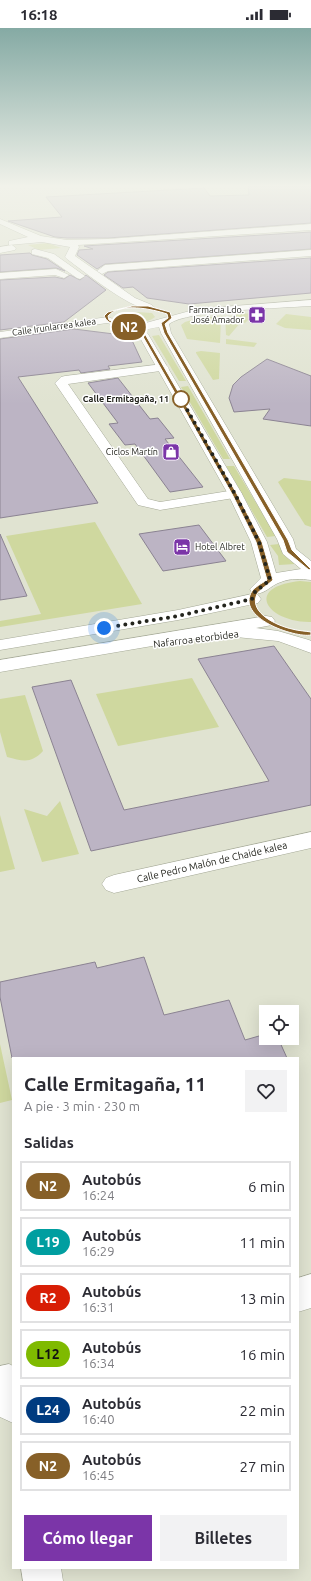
<!DOCTYPE html>
<html lang="es">
<head>
<meta charset="utf-8">
<style>
  :root { --surface:#fff; --page:#f2f2f3; --text:#2b2b33; --muted:#7c7c81; --line:#e1e1e2; --accent:#7b35a8 }
  body { margin:0; font-family:Ubuntu,sans-serif; background:var(--page); color:var(--text); height:100vh; display:flex; flex-direction:column; font-size:15px; white-space:nowrap }
  * { box-sizing:border-box; margin:0 }
  p { font-size:13px; color:var(--muted) }
  .icon { flex:none; width:22px; height:22px; fill:none; stroke:currentColor; stroke-width:2; stroke-linecap:round; stroke-linejoin:round }
  .map { position:relative; flex:1; overflow:hidden }
  .drawer { position:absolute; left:12px; top:1029px; width:287px; height:512px; display:flex; flex-direction:column; background:var(--surface); border-radius:0px; box-shadow:0 4px 16px #0002 }
  .drawer>* { flex:none }
  .badge { padding:0 8px; border-radius:13px; font-size:14px; line-height:26px }
  .controls { position:absolute; left:259px; top:977px; display:grid; gap:8px }
  .controls a { display:grid; place-items:center; width:40px; height:40px; border-radius:0px; background:var(--surface); box-shadow:0 4px 16px #0002; font-size:20px }
  .you { position:absolute; width:20px; height:20px; margin:-10px; border:3px solid #fff; border-radius:50%; background:#1a73e8; box-shadow:0 0 0 6px #1a73e833 }
  .map>.badge { position:absolute; translate:-50% -50%; box-shadow:0 0 0 2px #fff }
  h2 { padding:0 12px; font-size:15px; line-height:36px }
  .round { display:grid; place-items:center; flex:none; width:42px; height:42px; border-radius:0px; background:var(--page) }
  .summary { display:flex; align-items:center; justify-content:space-between; height:68px; padding:0 12px }
  h1 { font-size:19px; font-weight:700; line-height:30px }
  .cta { display:flex; gap:8px; margin-top:auto; padding:8px 12px }
  .cta a { flex:1; height:46px; border-radius:0px; background:var(--accent); color:#fff; font-size:16px; font-weight:700; line-height:46px; text-align:center }
  .cta a+a { background:var(--page); color:var(--text) }
  ul { padding:0; list-style:none }
  li { display:flex; align-items:center; gap:12px; height:50px; margin:0 8px 6px; padding:0 4px; border:2px solid var(--line); border-radius:0px }
  li div { flex:1 }
  li b { display:block; font-size:15px }
  li em { font-style:normal }
  li .badge { min-width:44px; font-weight:700; text-align:center }
  .status { display:flex; justify-content:space-between; align-items:center; height:28px; padding:0 20px; background:var(--surface); direction:ltr }
  .status svg { height:11px; fill:currentColor }
  .map>svg:first-child { display:block }
  .green { fill:#cfd89f }
  .building { fill:#bcb4c4; stroke:#8b8392 }
  .lines { fill:none; stroke-linecap:round; stroke-linejoin:round }
  .street-casing { stroke:#a5a997; stroke-width:1 }
  .secondary-casing { stroke:#a5a997; stroke-width:1 }
  .street { fill:#fff; fill-rule:evenodd }
  .secondary { fill:#fff; fill-rule:evenodd }
  .line { fill:#876028; stroke:#fff }
  .walk { stroke:#23241d; stroke-width:4; stroke-dasharray:0 7.2 }
  .stop-dot { fill:#fff; stroke:#876028; stroke-width:2 }
  .labels { text-anchor:middle; dominant-baseline:central; stroke-width:3; stroke-linejoin:round; paint-order:stroke }
  .far-poi-label { font-size:9px; fill:#23241d; stroke:#fff; text-anchor:end }
  .far-street-label { font-size:9px; fill:#23241d; stroke:#fff }
  .far-stop-label { font-size:9px; font-weight:bold; fill:#23241d; stroke:#fff; text-anchor:end }
  .street-label { font-size:10px; fill:#23241d; stroke:#fff }
</style>
</head>
<body>
<div class="status"><b>16:18</b><svg viewBox="0 0 49 12"><path d="M0 12V9h3v3zM5 12V6h3v6zM10 12V3h3v9zM15 12V0h3v12zM26 1h20v11H26zM47 4h2v5h-2z"/></svg></div>
<div class="map">
<svg width="311" height="1553" viewBox="0 0 311 1553">
  <rect width="100%" height="100%" fill="#e0e3d1"/>
  <g class="green">
    <path d="M48,215L61,220L39,222L28,217Z"/>
    <path d="M137,284L152,285L155,289C147,296 131,296 123,289L126,286Z"/>
    <path d="M254,286L245,295L241,294L229,308L226,307C226,303 225,298 226,294C229,285 246,285 254,286Z"/>
    <path d="M286,286L311,289V302L285,300L276,296Z"/>
    <path d="M224,288L221,291L220,315L187,311L181,297L185,294L198,290Z"/>
    <path d="M159,307L186,353H179L152,308Z"/>
    <path d="M226,311L257,315L254,319L226,316Z"/>
    <path d="M201,323L220,325L219,351L213,352L196,325V324Z"/>
    <path d="M188,358L230,431H223L181,359Z"/>
    <path d="M226,438H234L276,508L267,509Z"/>
    <path d="M284,450L311,453V499L305,497L278,454Z"/>
    <path d="M95,494L142,576L0,599V593L41,586L6,508Z"/>
    <path d="M279,516L286,529L295,536L279,537L278,528L270,517Z"/>
    <path d="M300,553L311,554V594C268,595 242,559 300,553Z"/>
    <path d="M192,650L219,699L118,718L96,666Z"/>
    <path d="M25,667L43,723C31,736 23,733 7,729L0,704V671Z"/>
    <path d="M60,773L79,826L42,834L24,781L47,788Z"/>
    <path d="M0,787L15,841L0,844Z"/>
    <path d="M0,1016L12,1072L0,1075Z"/>
  </g>
  <g class="building">
    <path d="M248,158H311V195L108,210H67L55,209L8,193L62,189L46,169L204,160L210,168L249,167Z"/>
    <path d="M311,204V221L105,236L97,241L77,227L79,222L93,221L84,218Z"/>
    <path d="M30,225L32,227L47,231L65,243L56,240L0,244V227Z"/>
    <path d="M311,230V265L189,276L147,270L133,259L123,260L104,247L108,244Z"/>
    <path d="M70,247L80,252L86,247L106,262L64,294L0,302V252L55,249L64,251Z"/>
    <path d="M74,301L130,308L142,334L108,338L110,341L81,345L79,342L18,349L98,475L0,490V311Z"/>
    <path d="M267,331L311,348V398L263,391L270,381L234,384L229,370L233,357L241,349Z"/>
    <path d="M118,350L150,391L158,390L174,410L165,411L203,459L170,464L135,416L125,417L109,396L118,395L88,355Z"/>
    <path d="M199,497L226,533L163,543L139,506Z"/>
    <path d="M0,506L27,568L0,572Z"/>
    <path d="M274,618L311,671V777L91,823L32,659L71,652L124,782L269,753L198,631Z"/>
    <path d="M144,929L164,987L229,972L245,1012L266,1006V1010H278L287,1030H12L0,969V954L95,934L97,940Z"/>
  </g>
  <g class="lines">
    <defs>
      <g id="street">
        <path d="M12,217L16,220L15,222L0,225V219Z"/>
        <path d="M311,222V228L108,243L102,246L97,243L105,237Z"/>
        <path d="M56,241L69,247L64,250L55,247L0,251V245Z"/>
        <path d="M163,336L167,338L169,340L167,342L68,356L148,471L160,474L235,462L240,463L242,466L240,469L160,482L138,477L55,355L61,349L65,348Z"/>
        <path d="M311,804V820L114,865L106,862L102,856L106,850L114,847Z"/>
        <path d="M311,1246V1280L298,1284V1250Z"/>
        <path d="M9,1336L13,1338V1395L0,1389V1338Z"/>
        <path d="M21,1540H61L63,1553H23Z"/>
      </g>
      <g id="secondary">
        <path d="M0,191L41,208L67,212L108,211L311,196V202L78,217L79,219L75,228L135,270L152,277L153,279L152,281C135,285 82,242 67,231L65,229L70,219L42,214L9,217V213L28,209L0,196Z"/>
        <path d="M35,221L54,226L85,248L80,251L77,250L48,230L32,226V222Z"/>
        <path d="M311,272V278C283,280 187,282 169,296L171,305L293,511L296,521L311,533V552C301,551 291,550 281,554C270,557 265,568 252,565L250,561L261,550L251,514L228,466L139,308L126,300L107,295L0,310V304L108,289L118,293L142,296L197,281ZM159,299L161,305L277,511L283,526L301,541L276,545L267,514L242,466L148,306L144,302Z"/>
        <path d="M252,566L258,567L261,571L258,575L178,592L0,622V612L178,582Z"/>
        <path d="M266,588L272,589L275,593L272,597L256,600L278,603L309,612L311,613V625L278,613L236,609L234,604L0,644V632Z"/>
      </g>
    </defs>
    <use href="#street" class="street-casing"/>
    <use href="#secondary" class="secondary-casing"/>
    <use href="#street" class="street"/>
    <use href="#secondary" class="secondary"/>
  </g>
  <linearGradient id="sky" x2="0" y2="1"><stop stop-color="#85aaa4"/><stop offset="0.42" stop-color="#f1f2ea"/><stop offset="1" stop-color="#f1f2ea" stop-opacity="0"/></linearGradient>
  <rect width="311" height="376" fill="url(#sky)"/>
  <path class="line" d="M132,278H148L170,284L172,290L165,296L168,305L288,512L292,522L311,541L309,542L287,524L283,512L164,305L161,295L168,290L167,286C152,281 120,274 108,288L109,292C121,298 134,298 145,306L237,466L262,514L273,552C268,557 260,561 257,566C248,585 278,598 292,601C299,603 306,603 311,604V607C295,610 235,590 252,563C255,559 262,555 267,552L256,514L232,466L142,307C138,305 134,302 130,300C121,296 109,299 104,288L108,284Z"/>
  <g class="lines">
    <path class="walk" d="M104,600L178,588L252,571L255,564L270,552L259,514L235,466L181,371"/>
  </g>
  <defs>
    <symbol id="pharmacy-square" viewBox="-11 -11 22 22"><rect x="-9" y="-9" width="18" height="18" rx="4" fill="#7b35a8" stroke="#fff"/><path d="M-2-6h4v4h4v4h-4v4h-4v-4h-4v-4h4Z" fill="#fff"/></symbol>
    <symbol id="shop-square" viewBox="-11 -11 22 22"><rect x="-9" y="-9" width="18" height="18" rx="4" fill="#7b35a8" stroke="#fff"/><path d="M-5-2.5h2.3a2.7 3.5 0 0 1 5.4 0H5L5.5 6h-11ZM-1.5-2.5h3a1.5 2.3 0 0 0-3 0Z" fill="#fff"/></symbol>
    <symbol id="hotel-square" viewBox="-11 -11 22 22"><rect x="-9" y="-9" width="18" height="18" rx="4" fill="#7b35a8" stroke="#fff"/><path d="M-6-4.5h1.5V1H6V5H4.5V3h-9V5H-6ZM-4 0a1.8 1.8 0 1 1 3.6 0ZM.5 0V-2.5h3Q6-2.5 6 0Z" fill="#fff"/></symbol>
  </defs>
  <g fill-rule="evenodd">
    <use href="#pharmacy-square" x="247" y="277" width="20" height="20"/>
    <use href="#shop-square" x="161" y="414" width="20" height="20"/>
    <use href="#hotel-square" x="172" y="509" width="20" height="20"/>
  </g>
  <circle class="stop-dot" cx="181" cy="371" r="8"/>
  <g class="labels">
    <g class="far-poi-label">
      <text x="244" y="282">Farmacia Ldo.<tspan x="244" dy="10">José Amador</tspan></text>
      <text x="158" y="424">Ciclos Martín</text>
      <text x="195" y="519" text-anchor="start">Hotel Albret</text>
    </g>
    <g class="far-street-label">
      <text transform="translate(54 299) rotate(-8)">Calle Irunlarrea kalea</text>
    </g>
    <g class="far-stop-label">
      <text x="169" y="371">Calle Ermitagaña, 11</text>
    </g>
    <g class="street-label">
      <text transform="translate(196 611) rotate(-7)">Nafarroa etorbidea</text>
      <text transform="translate(212 834) rotate(-13)">Calle Pedro Malón de Chaide kalea</text>
    </g>
  </g>
</svg>
<div class="controls">
<a><svg class="icon" aria-label="locate" viewBox="0 0 24 24"><circle cx="12" cy="12" r="6"/><path d="M12 2v4M12 18v4M2 12h4M18 12h4"/></svg></a>
</div>
<div class="you" style="left:104px;top:600px"></div>
<b class="badge" style="left:129px;top:299px;background:#876028;color:#fff">N2</b>
<section class="drawer">
<div class="summary"><div><h1>Calle Ermitagaña, 11</h1><p>A pie · 3 min · 230 m</p></div><a class="round"><svg class="icon" aria-label="heart" viewBox="0 0 24 24"><path d="M12 20l-8-8c-3-5 5-10 8-4 3-6 11-1 8 4z"/></svg></a></div>
<h2>Salidas</h2>
<ul>
<li><span class="badge" style="background:#876028;color:#fff">N2</span><div><b>Autobús</b><p>16:24</p></div><em>6 min</em></li>
<li><span class="badge" style="background:#009ea0;color:#fff">L19</span><div><b>Autobús</b><p>16:29</p></div><em>11 min</em></li>
<li><span class="badge" style="background:#d81e05;color:#fff">R2</span><div><b>Autobús</b><p>16:31</p></div><em>13 min</em></li>
<li><span class="badge" style="background:#7fba00;color:#111">L12</span><div><b>Autobús</b><p>16:34</p></div><em>16 min</em></li>
<li><span class="badge" style="background:#003b80;color:#fff">L24</span><div><b>Autobús</b><p>16:40</p></div><em>22 min</em></li>
<li><span class="badge" style="background:#876028;color:#fff">N2</span><div><b>Autobús</b><p>16:45</p></div><em>27 min</em></li>
</ul>
<div class="cta"><a>Cómo llegar</a><a>Billetes</a></div>
</section>
</div>
</body>
</html>
